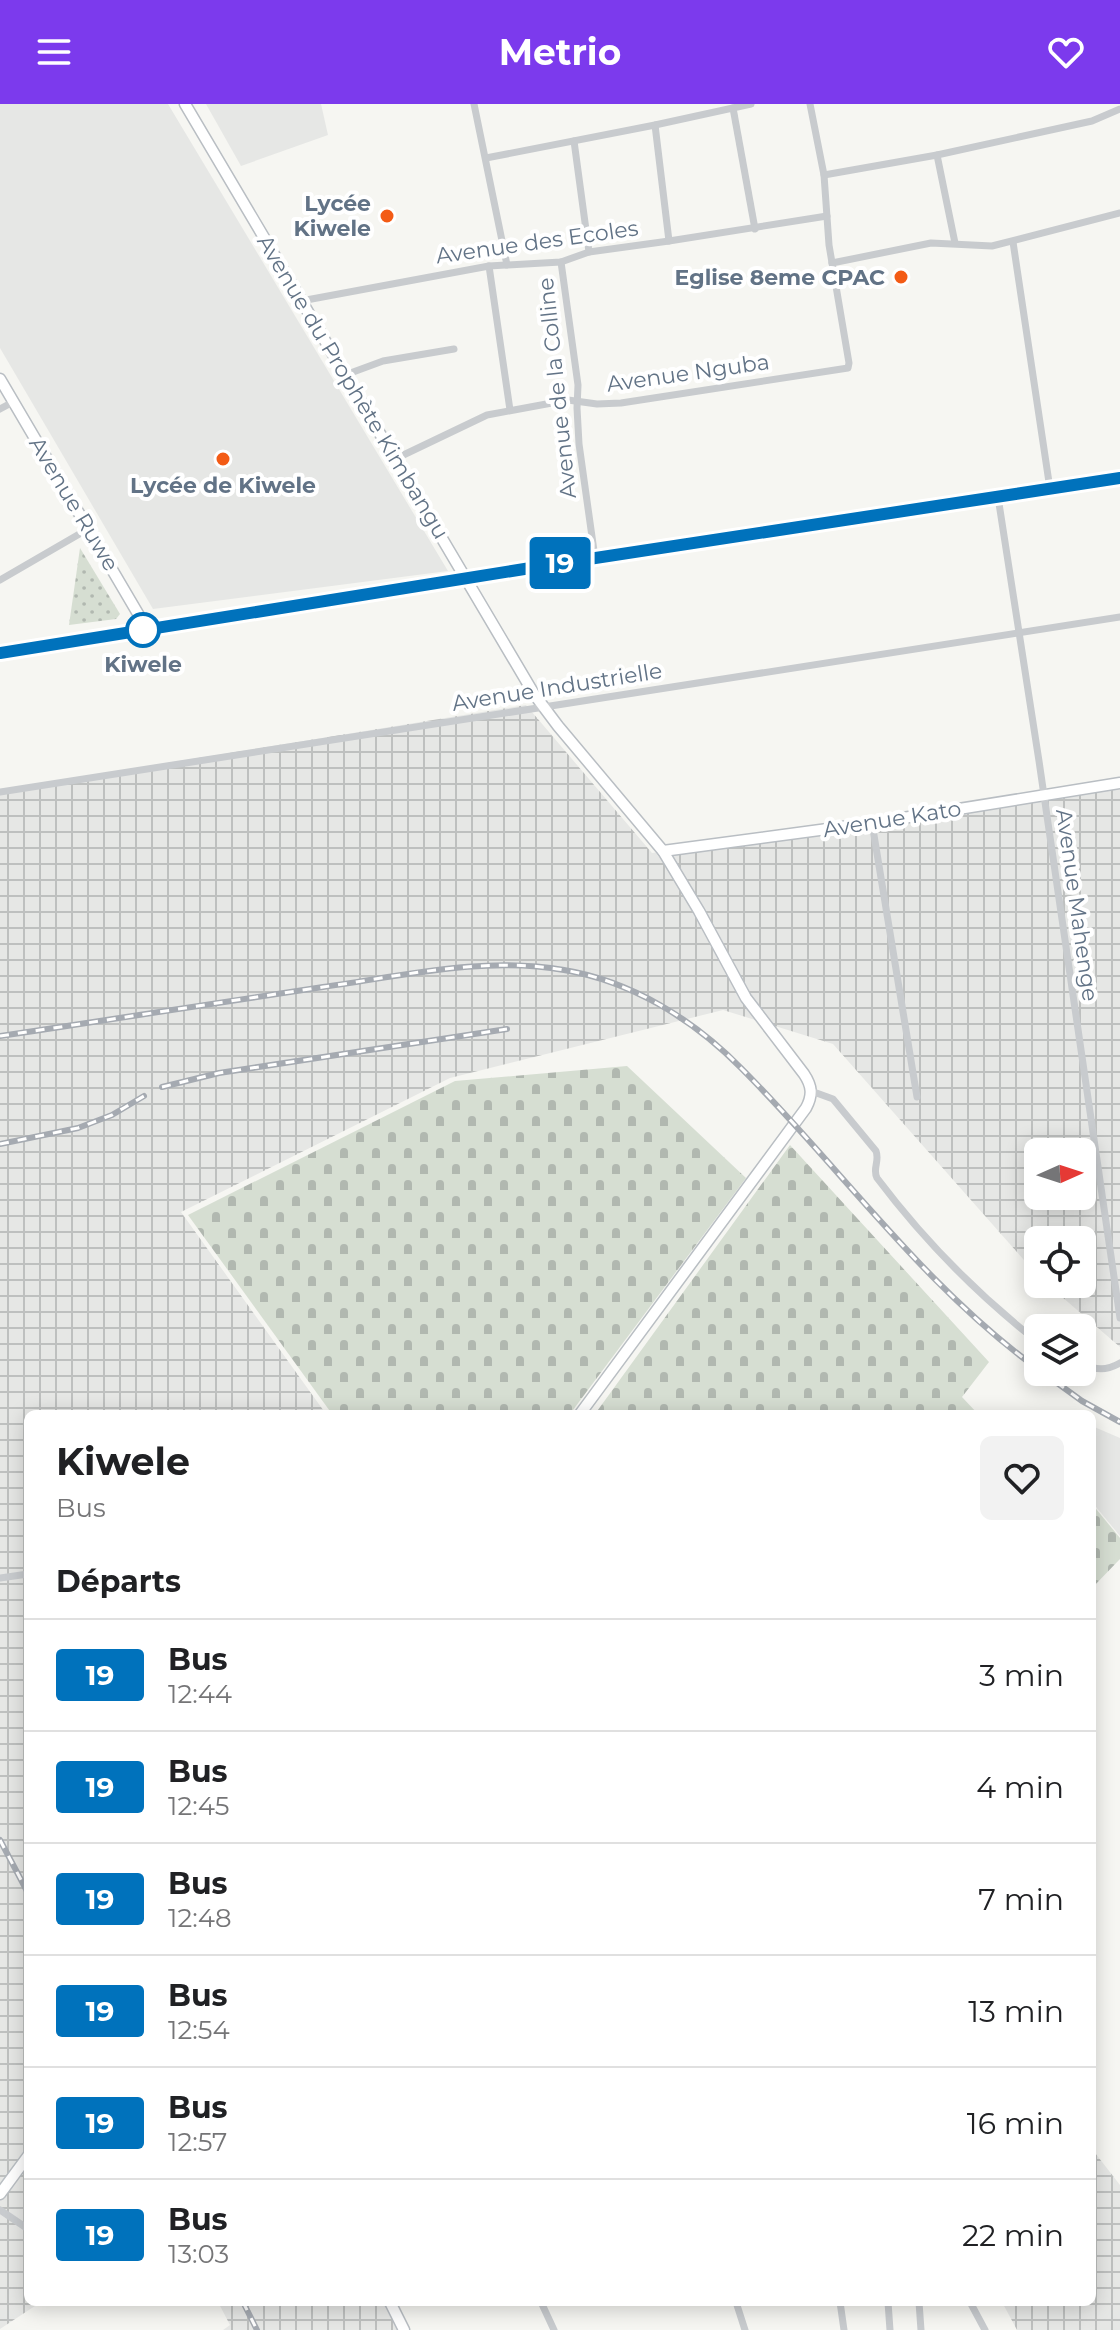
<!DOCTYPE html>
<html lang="fr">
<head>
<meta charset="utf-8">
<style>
  :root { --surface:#fff; --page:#f2f2f2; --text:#202124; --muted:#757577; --line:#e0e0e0; --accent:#7c3aed }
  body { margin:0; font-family:Montserrat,sans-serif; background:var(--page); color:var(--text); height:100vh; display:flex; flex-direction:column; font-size:30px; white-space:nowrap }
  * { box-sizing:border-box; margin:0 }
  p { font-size:26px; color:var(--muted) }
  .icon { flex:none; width:44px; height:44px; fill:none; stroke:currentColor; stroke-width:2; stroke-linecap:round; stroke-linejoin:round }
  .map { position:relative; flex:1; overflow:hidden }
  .sheet { position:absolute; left:24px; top:1306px; width:1072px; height:896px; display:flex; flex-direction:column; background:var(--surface); border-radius:12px; box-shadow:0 4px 20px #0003 }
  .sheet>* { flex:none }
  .badge { padding:0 16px; border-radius:6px; font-size:28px; line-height:52px }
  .needle { width:52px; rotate:87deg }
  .buttons { position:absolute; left:1024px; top:1034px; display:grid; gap:16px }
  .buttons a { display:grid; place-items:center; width:72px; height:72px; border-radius:12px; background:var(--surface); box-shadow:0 4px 20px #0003; font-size:40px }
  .map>.badge { position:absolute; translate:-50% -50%; box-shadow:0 0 0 4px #fff }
  h2 { padding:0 32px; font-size:30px; line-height:72px }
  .round { display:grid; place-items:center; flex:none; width:84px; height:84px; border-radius:12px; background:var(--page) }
  .headline { display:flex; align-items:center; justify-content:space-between; height:136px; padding:0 32px }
  h1 { font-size:38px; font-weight:700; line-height:60px }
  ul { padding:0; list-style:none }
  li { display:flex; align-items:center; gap:24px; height:112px; padding:0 32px; border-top:2px solid var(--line) }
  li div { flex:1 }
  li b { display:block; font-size:30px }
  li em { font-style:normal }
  li .badge { min-width:88px; font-weight:700; text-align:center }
  header { display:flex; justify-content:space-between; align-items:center; height:104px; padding:0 32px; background:var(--accent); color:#fff; font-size:36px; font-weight:700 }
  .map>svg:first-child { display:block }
  .built { fill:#e6e7e5 }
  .industrial { fill:url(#industrial-grid); fill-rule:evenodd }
  .grass { fill:url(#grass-dots) }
  .cemetery { fill:url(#cemetery-stones) }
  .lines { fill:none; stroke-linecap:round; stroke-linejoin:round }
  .secondary-casing { stroke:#b9bec3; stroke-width:13 }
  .highway-casing { stroke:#b9bcbf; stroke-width:15 }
  .street { stroke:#c8cbce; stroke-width:7 }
  .secondary { stroke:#fff; stroke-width:10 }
  .highway { stroke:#fff; stroke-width:12 }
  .rail-casing { stroke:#a5aab1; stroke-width:6 }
  .rail { stroke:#fff; stroke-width:3; stroke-dasharray:9; stroke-linecap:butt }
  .line-casing { stroke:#fff; stroke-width:18 }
  .line { stroke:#0072bc; stroke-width:12 }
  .poi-dot { fill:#f35b15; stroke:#fff; stroke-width:3 }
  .stop-dot { fill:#fff; stroke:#0072bc; stroke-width:4 }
  .labels { text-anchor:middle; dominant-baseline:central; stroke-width:8; stroke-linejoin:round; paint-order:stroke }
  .poi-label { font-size:22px; font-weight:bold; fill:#627386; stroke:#fff; text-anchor:end }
  .street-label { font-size:22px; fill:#627386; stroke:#fff }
  .stop-label { font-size:22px; font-weight:bold; fill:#627386; stroke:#fff }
</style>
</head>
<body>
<header><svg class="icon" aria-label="menu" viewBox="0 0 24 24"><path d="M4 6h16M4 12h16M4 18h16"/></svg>Metrio<svg class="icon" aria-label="heart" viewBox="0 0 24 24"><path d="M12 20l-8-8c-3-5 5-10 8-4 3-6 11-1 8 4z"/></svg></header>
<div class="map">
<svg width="1120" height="2226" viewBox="0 0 1120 2226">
  <defs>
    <pattern id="industrial-grid" width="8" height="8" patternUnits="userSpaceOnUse" patternTransform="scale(2)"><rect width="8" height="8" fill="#e6e7e5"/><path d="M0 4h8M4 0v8" fill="none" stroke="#bec0bf"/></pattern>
    <pattern id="grass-dots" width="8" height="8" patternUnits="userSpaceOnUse" patternTransform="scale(2)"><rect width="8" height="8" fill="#d6ded2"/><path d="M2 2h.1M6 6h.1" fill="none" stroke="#b1b8b0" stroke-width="1.8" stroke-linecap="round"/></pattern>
    <pattern id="cemetery-stones" width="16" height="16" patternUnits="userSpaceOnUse" patternTransform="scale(2)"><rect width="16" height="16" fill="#d6ded2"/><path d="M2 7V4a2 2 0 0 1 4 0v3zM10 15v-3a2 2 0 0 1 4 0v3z" fill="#b1b8b0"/></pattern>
  </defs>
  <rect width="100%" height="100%" fill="#f6f6f2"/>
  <g class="built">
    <path d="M0,0H168L448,467L153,505L0,244Z"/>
    <path d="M206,0H321L328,31L241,62Z"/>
    <path d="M1092,1322L1120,1334V1432L1092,1398Z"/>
  </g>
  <g class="industrial">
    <path d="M526,601L652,749L1120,683V1243L1047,1180H1082V1136H1038V1172L833,940L723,906L450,974L181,1108L326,1310H28V2198H41L0,2225V686ZM1038,1048H1082V1092H1038Z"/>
    <path d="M1092,2045L1120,2081V2226H1017L1002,2198H1092Z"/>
    <path d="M218,2198H383L398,2226H223L230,2221Z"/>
  </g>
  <path class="grass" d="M80,444L120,510L116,515L69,521Z"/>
  <g class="cemetery">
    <path d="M627,962L746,1074L570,1310H332L188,1111L455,977Z"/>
    <path d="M790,1041L989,1258L962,1293L978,1310H595Z"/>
    <path d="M1092,1400L1120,1434V1455L1092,1484Z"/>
  </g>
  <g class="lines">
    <defs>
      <g id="secondary">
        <path d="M185,0L534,590L558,622L663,747L699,807L746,894L804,970C812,982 813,991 806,1004L580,1310"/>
        <path d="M0,275L147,525"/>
        <path d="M663,747L872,719L1120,679"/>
        <path d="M0,2090L28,2052"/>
        <path d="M390,2198L404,2226"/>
      </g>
      <path id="highway" d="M0,549L595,454L1120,374"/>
    </defs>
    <use href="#secondary" class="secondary-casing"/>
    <use href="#highway" class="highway-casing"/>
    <g class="street">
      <path d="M474,0L507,161"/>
      <path d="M733,4L755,125"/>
      <path d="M655,21L669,137"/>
      <path d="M574,37L589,148"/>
      <path d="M937,51L955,139"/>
      <path d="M486,54L655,21L751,0"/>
      <path d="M824,71L937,51L1092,17L1120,5"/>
      <path d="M1013,138L1050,385"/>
      <path d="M561,158L578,281L577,304L579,340L595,454"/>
      <path d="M832,159L931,139L992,142L1120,109"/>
      <path d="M489,162L510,306"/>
      <path d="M301,197L489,162L561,158L589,148L669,137L827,112"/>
      <path d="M345,271L383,257L454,245"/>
      <path d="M0,305L13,298"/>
      <path d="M395,355L487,311L568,296L597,300L621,299L848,264L849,259L829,141L824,71L810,0"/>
      <path d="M998,393L1039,657L1120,1214"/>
      <path d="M0,476L88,425"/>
      <path d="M0,688L1120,513"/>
      <path d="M872,719L917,993"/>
      <path d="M811,987L833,995L876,1047C880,1057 872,1065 877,1074C923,1135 978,1191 1038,1238"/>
      <path d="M1082,1260C1096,1266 1106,1267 1120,1259"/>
      <path d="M0,1474L28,1470"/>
      <path d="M0,2106L28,2125"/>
      <path d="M541,2198L554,2226"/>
      <path d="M736,2198L745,2226"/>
      <path d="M840,2198L844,2226"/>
      <path d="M888,2198L890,2226"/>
      <path d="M919,2198L921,2226"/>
      <path d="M970,2198L985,2226"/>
    </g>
    <use href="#secondary" class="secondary"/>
    <use href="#highway" class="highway"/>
    <defs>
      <g id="rail">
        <path d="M0,932C108,916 216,899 323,883C402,872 484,852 564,866C631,877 693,915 741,964C840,1063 923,1182 1038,1265"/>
        <path d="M162,983L219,969L507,925"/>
        <path d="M0,1040L78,1024L112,1011L144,992"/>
        <path d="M1042,1268L1082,1297L1120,1318"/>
        <path d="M0,1736L28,1789"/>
        <path d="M243,2198L257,2226"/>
      </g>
    </defs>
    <use href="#rail" class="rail-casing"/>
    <use href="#rail" class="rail"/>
  </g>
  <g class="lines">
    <defs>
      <path id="line" d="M0,549L543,462L1120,374"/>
    </defs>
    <use href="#line" class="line-casing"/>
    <use href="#line" class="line"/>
  </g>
  <g class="poi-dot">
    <circle cx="387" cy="112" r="8"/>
    <circle cx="901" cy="173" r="8"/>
    <circle cx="223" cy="355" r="8"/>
  </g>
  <circle class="stop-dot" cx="143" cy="526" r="16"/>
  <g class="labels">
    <g class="poi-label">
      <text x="371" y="99">Lycée<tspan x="371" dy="25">Kiwele</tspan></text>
      <text x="885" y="173">Eglise 8eme CPAC</text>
      <text x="223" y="381" text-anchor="middle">Lycée de Kiwele</text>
    </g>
    <g class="street-label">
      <text transform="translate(537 138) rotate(-8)">Avenue des Ecoles</text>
      <text transform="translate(688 269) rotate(-8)">Avenue Nguba</text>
      <text transform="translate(353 283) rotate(59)">Avenue du Prophète Kimbangu</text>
      <text transform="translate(557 284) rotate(-96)">Avenue de la Colline</text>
      <text transform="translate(74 400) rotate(59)">Avenue Ruwe</text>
      <text transform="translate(557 583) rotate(-9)">Avenue Industrielle</text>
      <text transform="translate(892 715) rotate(-9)">Avenue Kato</text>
      <text transform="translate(1077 801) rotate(82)">Avenue Mahenge</text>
    </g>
    <g class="stop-label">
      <text x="143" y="560">Kiwele</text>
    </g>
  </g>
</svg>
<div class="buttons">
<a><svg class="needle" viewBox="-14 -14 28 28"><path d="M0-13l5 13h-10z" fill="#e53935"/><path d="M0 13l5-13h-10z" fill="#757577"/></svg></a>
<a><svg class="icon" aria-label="locate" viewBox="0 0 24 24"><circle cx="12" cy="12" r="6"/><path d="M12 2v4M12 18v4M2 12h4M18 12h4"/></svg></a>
<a><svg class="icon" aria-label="layers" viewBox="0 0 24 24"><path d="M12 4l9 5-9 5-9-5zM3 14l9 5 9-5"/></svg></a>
</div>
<b class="badge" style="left:560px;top:459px;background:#0072bc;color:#fff">19</b>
<section class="sheet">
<div class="headline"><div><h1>Kiwele</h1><p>Bus</p></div><a class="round"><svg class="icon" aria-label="heart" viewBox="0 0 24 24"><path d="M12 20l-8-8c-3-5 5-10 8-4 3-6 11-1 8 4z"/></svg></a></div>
<h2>Départs</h2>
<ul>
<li><span class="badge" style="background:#0072bc;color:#fff">19</span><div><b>Bus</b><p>12:44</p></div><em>3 min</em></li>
<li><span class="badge" style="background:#0072bc;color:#fff">19</span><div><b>Bus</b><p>12:45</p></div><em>4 min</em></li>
<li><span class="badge" style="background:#0072bc;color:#fff">19</span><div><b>Bus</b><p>12:48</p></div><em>7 min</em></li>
<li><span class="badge" style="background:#0072bc;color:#fff">19</span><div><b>Bus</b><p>12:54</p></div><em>13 min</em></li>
<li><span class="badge" style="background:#0072bc;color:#fff">19</span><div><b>Bus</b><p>12:57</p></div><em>16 min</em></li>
<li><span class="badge" style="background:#0072bc;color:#fff">19</span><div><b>Bus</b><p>13:03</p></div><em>22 min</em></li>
</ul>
</section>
</div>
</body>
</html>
